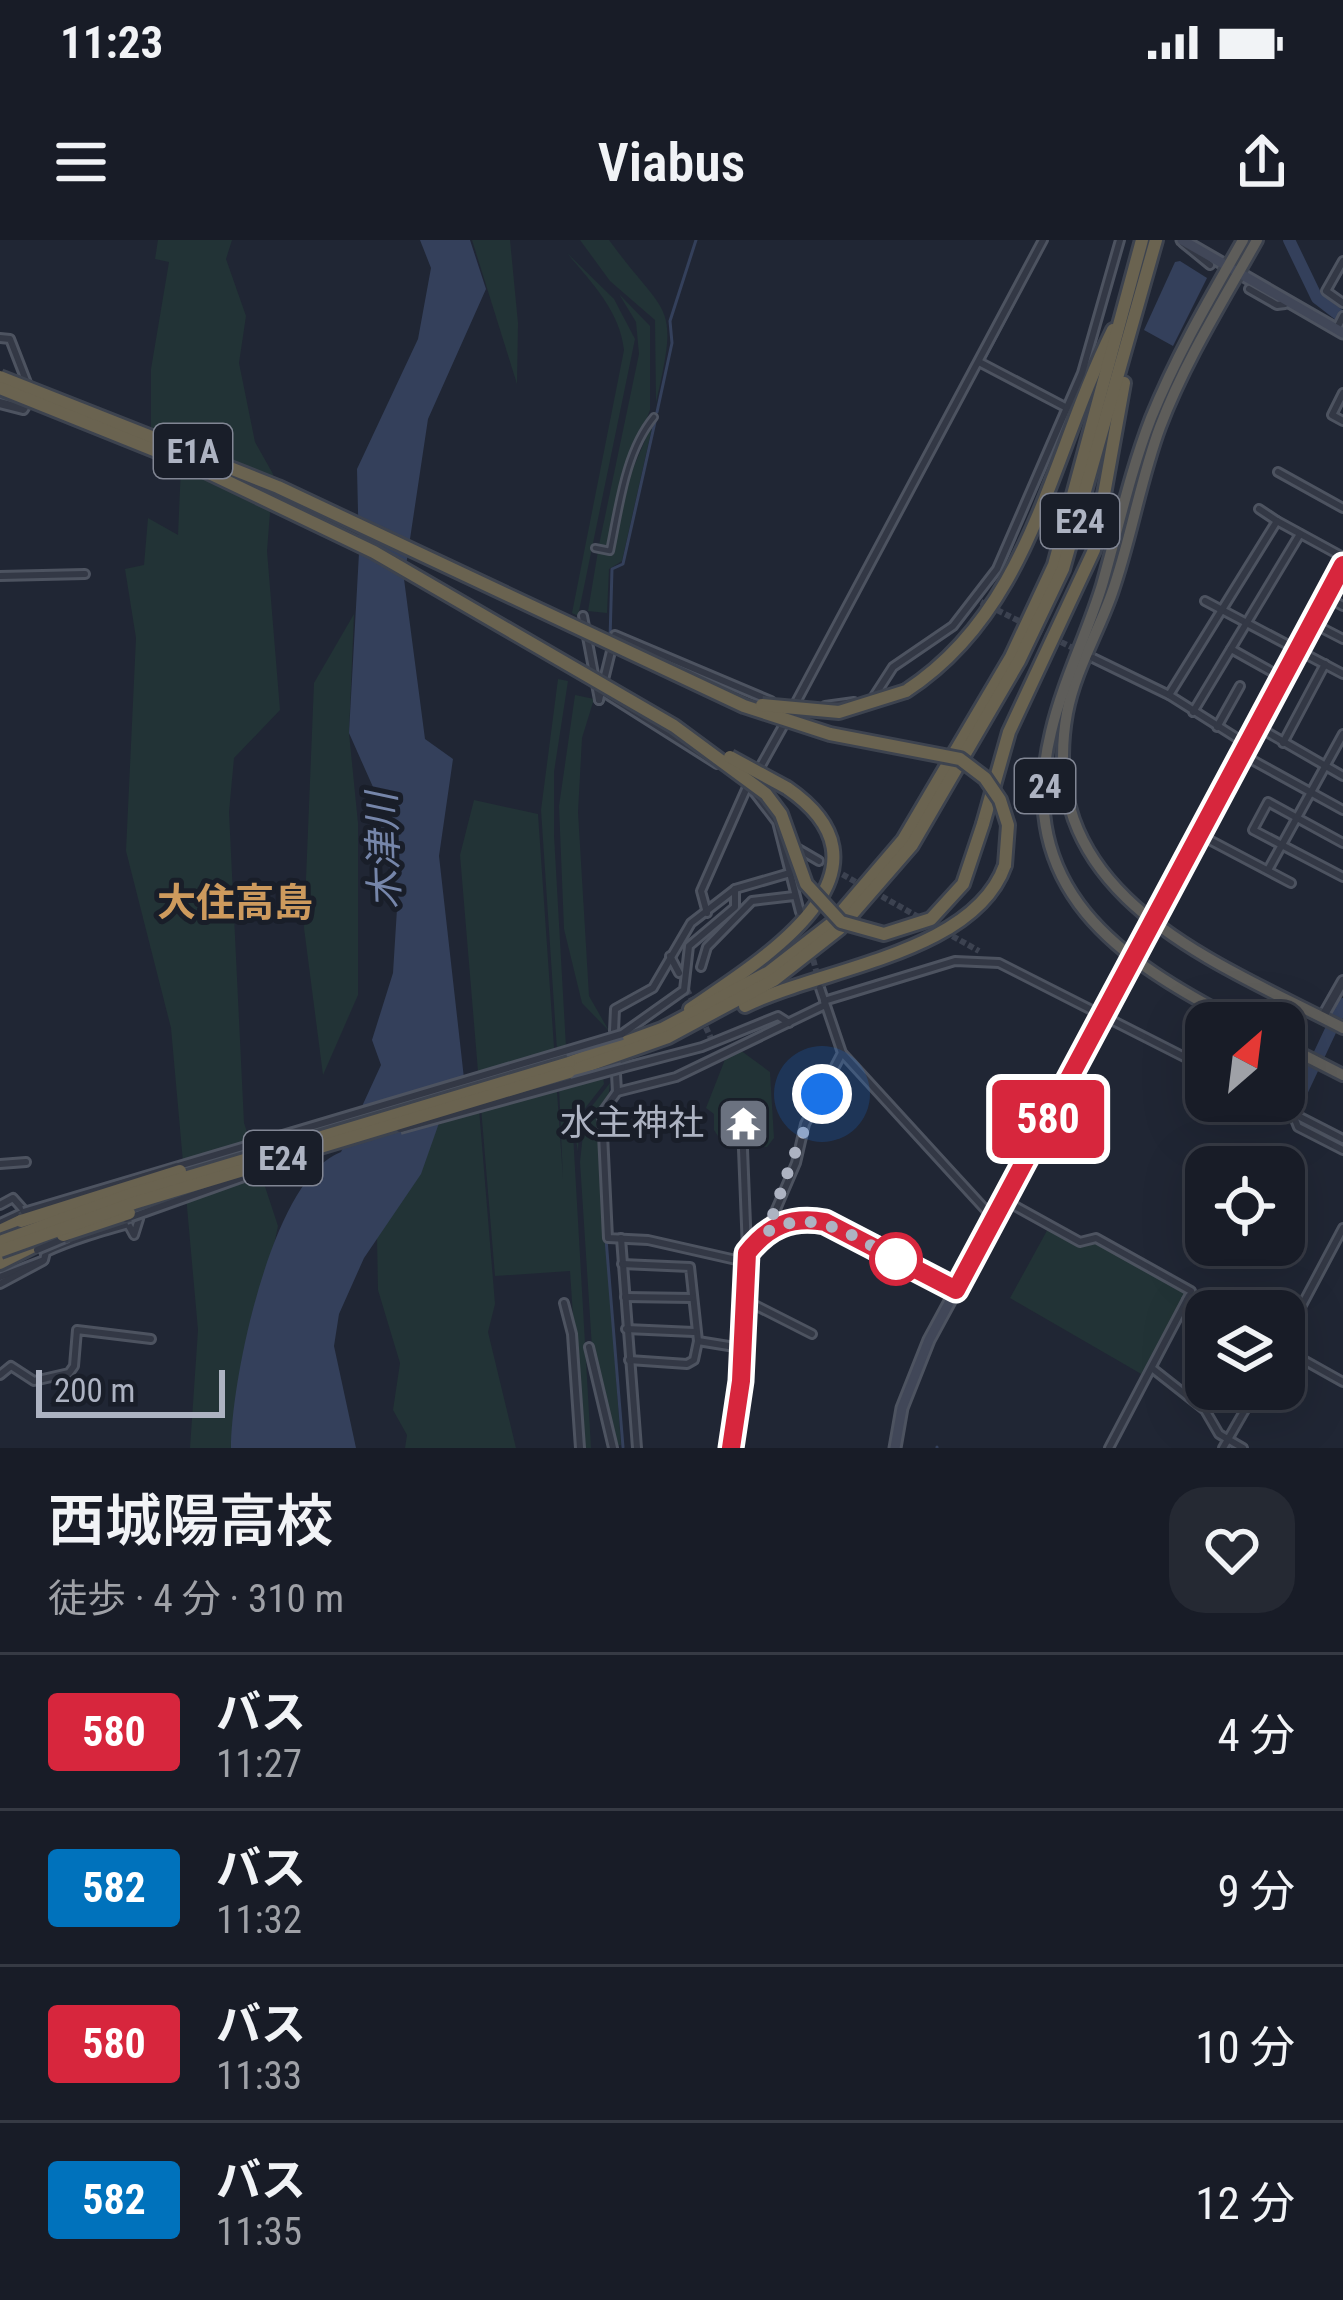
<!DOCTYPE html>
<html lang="ja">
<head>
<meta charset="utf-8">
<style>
  :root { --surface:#181c27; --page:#252933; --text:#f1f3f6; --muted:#9fa1a7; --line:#363a44 }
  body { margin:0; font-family:"Roboto Condensed","Noto Sans JP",sans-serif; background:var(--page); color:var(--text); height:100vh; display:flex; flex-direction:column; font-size:45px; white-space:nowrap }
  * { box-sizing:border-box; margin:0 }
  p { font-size:39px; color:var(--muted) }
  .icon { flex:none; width:66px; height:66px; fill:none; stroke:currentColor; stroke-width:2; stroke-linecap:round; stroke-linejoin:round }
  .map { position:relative; height:1208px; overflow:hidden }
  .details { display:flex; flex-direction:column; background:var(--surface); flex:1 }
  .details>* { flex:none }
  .badge { padding:0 24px; border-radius:9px; font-size:42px; line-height:78px }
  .needle { width:78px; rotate:28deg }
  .fabs { position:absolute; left:1185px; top:762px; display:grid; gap:24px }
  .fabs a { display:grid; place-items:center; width:120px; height:120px; border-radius:24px; background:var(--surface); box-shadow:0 12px 48px #0002,0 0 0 3px var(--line); font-size:60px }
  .scale { position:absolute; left:36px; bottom:30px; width:189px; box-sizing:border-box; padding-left:12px; border:6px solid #adb3c2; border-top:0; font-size:33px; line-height:42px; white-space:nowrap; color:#adb3c2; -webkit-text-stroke:9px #191e29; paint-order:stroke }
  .you { position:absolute; width:60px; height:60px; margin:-30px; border:9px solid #fff; border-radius:50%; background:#1a73e8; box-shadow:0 0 0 18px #1a73e833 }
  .map>.badge { position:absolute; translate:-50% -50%; box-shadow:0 0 0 6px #fff }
  .round { display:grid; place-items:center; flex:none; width:126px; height:126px; border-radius:36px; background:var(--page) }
  .summary { display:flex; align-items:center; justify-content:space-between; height:204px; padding:0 48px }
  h1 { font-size:57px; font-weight:600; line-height:90px }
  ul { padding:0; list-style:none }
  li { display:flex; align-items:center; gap:36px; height:156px; padding:0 48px; border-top:3px solid var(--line) }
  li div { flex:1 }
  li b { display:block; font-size:45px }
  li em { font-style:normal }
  li .badge { min-width:132px; font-weight:700; text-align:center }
  .status { display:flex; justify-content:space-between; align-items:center; height:84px; padding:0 60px; background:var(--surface); direction:ltr }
  .status svg { height:33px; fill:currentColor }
  header { display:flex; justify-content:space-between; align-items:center; height:156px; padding:0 48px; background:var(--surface); font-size:54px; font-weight:600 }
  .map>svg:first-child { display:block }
  .green { fill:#223336 }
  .water { fill:#34405b }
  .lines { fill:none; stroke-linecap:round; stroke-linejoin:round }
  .stream { stroke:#34405b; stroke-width:3 }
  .river { stroke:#34405b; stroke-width:12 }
  .minor-tunnel { stroke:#3c4250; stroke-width:6; stroke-dasharray:6 3; stroke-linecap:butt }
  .pedestrian-casing { stroke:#4d5360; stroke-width:10 }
  .minor-casing { stroke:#4d5360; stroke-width:12 }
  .tertiary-casing { stroke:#4d5360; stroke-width:14 }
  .secondary-casing { stroke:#4d5360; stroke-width:15 }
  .trunk-casing { stroke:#3d434f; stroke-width:16 }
  .motorway-casing { stroke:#3d434f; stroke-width:18 }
  .pedestrian { stroke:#333845; stroke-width:4.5 }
  .minor { stroke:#333845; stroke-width:6 }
  .tertiary { stroke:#333845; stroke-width:8 }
  .secondary { stroke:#414758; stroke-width:9 }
  .trunk { stroke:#5e5d5a; stroke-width:10 }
  .motorway { stroke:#6a6350; stroke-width:12 }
  .minor-bridge-casing { stroke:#4d5360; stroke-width:12; stroke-linecap:butt }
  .motorway-bridge-casing { stroke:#3d434f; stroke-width:18; stroke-linecap:butt }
  .minor-bridge { stroke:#333845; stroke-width:6 }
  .motorway-bridge { stroke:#6a6350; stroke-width:12 }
  .line-casing { stroke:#fff; stroke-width:27 }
  .line { stroke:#d7263d; stroke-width:18 }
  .walk { stroke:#adb3c2; stroke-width:12; stroke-dasharray:0 21.6 }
  .stop-dot { fill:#fff; stroke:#d7263d; stroke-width:6 }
  .labels { text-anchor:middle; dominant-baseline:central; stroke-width:10; stroke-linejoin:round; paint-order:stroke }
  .shield { fill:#191e29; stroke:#818694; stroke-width:3 }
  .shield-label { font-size:33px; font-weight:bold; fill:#adb3c2 }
  .poi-label { font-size:36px; fill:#adb3c2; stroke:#191e29; text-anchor:end }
  .water-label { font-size:39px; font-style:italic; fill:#7686aa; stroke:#191e29 }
  .neighbourhood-label { font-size:39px; font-weight:bold; fill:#cd9a5d; stroke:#191e29 }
</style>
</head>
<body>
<div class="status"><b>11:23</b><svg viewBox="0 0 49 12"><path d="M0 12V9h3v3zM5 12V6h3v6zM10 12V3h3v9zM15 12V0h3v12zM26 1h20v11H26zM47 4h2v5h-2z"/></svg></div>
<header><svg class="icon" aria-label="menu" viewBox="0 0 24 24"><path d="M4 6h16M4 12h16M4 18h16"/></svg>Viabus<svg class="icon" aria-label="share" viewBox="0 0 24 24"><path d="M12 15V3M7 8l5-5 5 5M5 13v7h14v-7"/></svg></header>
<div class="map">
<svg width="1343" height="1208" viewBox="0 0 1343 1208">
  <rect width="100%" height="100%" fill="#202634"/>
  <g class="green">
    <path d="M158,0H232L226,19L246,76L239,123L255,202L273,234L267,311L280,470L234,518L229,572L244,883L278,986L231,1208H190L198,1090L171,788L126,611L136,398L125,329L144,325L148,278L178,295L182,203L151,202V129L169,22L155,19Z"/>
    <path d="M472,0H510L518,83L517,144Z"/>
    <path d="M580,0H609C667,80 680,58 656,163L655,80L610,41Z"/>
    <path d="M567,13L614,59L635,99L578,376L572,373L624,110C620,71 591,42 567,13Z"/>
    <path d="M619,54L650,86V170L625,236L608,308L599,305L639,114L636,82Z"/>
    <path d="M654,179L622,321L609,329L607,373L588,371L598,311L611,313L629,238Z"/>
    <path d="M354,374L349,493L358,583V755L323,835L304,688L314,443Z"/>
    <path d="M558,439L568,441L554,532V595L566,807L557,810L541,570Z"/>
    <path d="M575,455L594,459L582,498L578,572L589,756L609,791L582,763L564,689L559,566Z"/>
    <path d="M474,560L538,574L563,939L559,847L603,837L604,844L579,876L578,912L572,876L591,1208H583L581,1197L570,1031L495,1036L460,615Z"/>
    <path d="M740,810L770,832L774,898L767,907L724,905L714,890V874L706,868L726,817Z"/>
    <path d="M610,843L608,859L597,873L621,1205H614L592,1108L580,922L585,875Z"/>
    <path d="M479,869L495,1064L488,1092L516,1208H405L407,1195L393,1170L400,1123L378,1050L377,997L438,885Z"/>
    <path d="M1049,987L1078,1004L1096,1000L1187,1051L1143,1135L1010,1058Z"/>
  </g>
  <g class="water">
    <path d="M420,0H470L486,49L428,179L404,339L425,499L453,519L439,616L468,874L439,883L421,934L364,1018L339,1074L334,1106L356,1208H231C231,1140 272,937 341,912L381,825L372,800L393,733L397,669L373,547L349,493L359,313L357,229L418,99L431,28Z"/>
    <path d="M1180,21L1207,38L1173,106L1144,90L1175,22Z"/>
  </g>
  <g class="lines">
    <g class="stream">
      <path d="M985,118L1047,0"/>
      <path d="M657,172L672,103L670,81L696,0"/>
      <path d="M891,292L980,126"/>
      <path d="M610,399L612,329L623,324L655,182"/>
      <path d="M612,856L613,835"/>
      <path d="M818,867L843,821"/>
      <path d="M602,933L604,978"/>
      <path d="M795,933L805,897"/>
      <path d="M606,999L623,1207"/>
      <path d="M1191,1058L1217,1071"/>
      <path d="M937,1208V1207"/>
    </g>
    <g class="river">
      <path d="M1289,0L1317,58L1343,78"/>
      <path d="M1343,764L1295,866L1299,882L1343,906"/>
    </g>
    <g class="minor-tunnel">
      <path d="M981,362L1025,384"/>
      <path d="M1037,390L1079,411"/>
      <path d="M819,621L863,646"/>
      <path d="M874,652L979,711"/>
      <path d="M811,711L818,738"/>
      <path d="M679,733L696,768"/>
      <path d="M702,779L715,807"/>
    </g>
    <defs>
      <path id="pedestrian" d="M595,308L610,311C619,268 625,212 654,177"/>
      <g id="minor">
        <path d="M1183,3L1210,25"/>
        <path d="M1343,21L1326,51L1343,63"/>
        <path d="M1249,49L1277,65L1285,64"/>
        <path d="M1336,90L1343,76"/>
        <path d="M0,98L10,99L29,148"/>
        <path d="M979,122L1065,167"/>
        <path d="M1343,153L1332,175L1343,181"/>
        <path d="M1278,232L1343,268"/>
        <path d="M1259,269L1277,281"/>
        <path d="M0,336L85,334"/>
        <path d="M1326,357L1343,366"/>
        <path d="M1205,361L1343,434"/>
        <path d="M583,376L599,460"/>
        <path d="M1312,383L1343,399"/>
        <path d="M1231,409L1283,438"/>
        <path d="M1093,418L1169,455L1248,505"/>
        <path d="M603,452L717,524"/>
        <path d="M1169,455L1277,281L1343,317"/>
        <path d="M873,458L893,427L953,386L997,329L1082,133L1120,0"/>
        <path d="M599,460L615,395L771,461"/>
        <path d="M825,466L854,462"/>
        <path d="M793,468L1043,0"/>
        <path d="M1193,472L1300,294"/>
        <path d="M1217,487L1240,446"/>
        <path d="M1258,487L1343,536"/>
        <path d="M1283,503L1325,424"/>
        <path d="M1243,515L1343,570"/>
        <path d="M758,531L787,479"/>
        <path d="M754,552L777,582L800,672"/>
        <path d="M1200,595L1291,643"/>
        <path d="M1343,603L1268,562L1253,590L1343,637"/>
        <path d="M795,607L819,621"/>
        <path d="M1268,630L1343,494"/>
        <path d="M707,673L701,651L748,545"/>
        <path d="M1155,683L1343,325"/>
        <path d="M670,716L679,733"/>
        <path d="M701,727L707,707L752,661L794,656"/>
        <path d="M824,761L955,721L999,723L1206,828"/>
        <path d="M614,791L615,769L653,748L691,683L735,649L790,633"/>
        <path d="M622,794L684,750L689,706L735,667V649"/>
        <path d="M843,814L994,979"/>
        <path d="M622,828L702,807L778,776L789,783"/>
        <path d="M616,834L617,852L676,837L825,765"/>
        <path d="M617,852L602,873L608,998L648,1000L745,1022"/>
        <path d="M1269,861L1343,899"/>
        <path d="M1292,872L1298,887L1343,910"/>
        <path d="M743,909L747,1010"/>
        <path d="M0,924L26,922"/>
        <path d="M1004,960L1080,1002L1096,998L1191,1051"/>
        <path d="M0,965L13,958L29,976"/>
        <path d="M0,983L24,972"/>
        <path d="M768,988L796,923L805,884L842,813L820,748"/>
        <path d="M621,998L637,1208"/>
        <path d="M622,1024L690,1027L698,1101L741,1108"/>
        <path d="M0,1037L44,1020L46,1012C72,1000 100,992 128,984L134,995L139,979"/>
        <path d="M0,1044L43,1021"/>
        <path d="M625,1057L692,1058"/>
        <path d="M743,1059L812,1094"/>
        <path d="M1187,1060L1209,1071"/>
        <path d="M564,1063L572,1094L580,1208"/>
        <path d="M626,1089L694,1092"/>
        <path d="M1284,1099L1343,988"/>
        <path d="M589,1107L613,1208"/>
        <path d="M1284,1109L1343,1142"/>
        <path d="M629,1120L687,1124L694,1120L698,1101"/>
        <path d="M1153,1129L1205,1170L1219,1194L1243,1208"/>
        <path d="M0,1135L11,1126L34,1141L69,1133L74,1126L77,1090L151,1099"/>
        <path d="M731,1208L741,1141L744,1030C763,922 906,1024 956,1050"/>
        <path d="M1109,1208L1189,1056"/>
        <path d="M1223,1208L1257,1149"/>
      </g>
      <g id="tertiary">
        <path d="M0,163L23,169L31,156"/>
        <path d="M1322,778L1343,741"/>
      </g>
      <g id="secondary">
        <path d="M1182,0L1343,93"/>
        <path d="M895,1208L902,1168L929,1100L1154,685"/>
      </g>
      <g id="trunk">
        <path d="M1257,0C1223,61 1185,121 1160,187C1140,241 1131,299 1112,353C1098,393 1075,431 1067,473C1034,656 1214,721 1343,788"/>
        <path d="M1241,783C1119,720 1013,650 1051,492C1063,441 1087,394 1102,345C1118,289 1130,232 1151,178C1176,116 1210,58 1243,0"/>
        <path d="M1284,805L1343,835"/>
      </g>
      <g id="motorway">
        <path d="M906,451C1032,369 1050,216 1113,90"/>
        <path d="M983,584L1009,492L1094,310L1124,143"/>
        <path d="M745,766C821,728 974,714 1005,625"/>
        <path d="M690,769C760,721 909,632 787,548"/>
        <path d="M569,823L662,789L769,732L832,683L903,600L1011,417L1054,325L1142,0"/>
        <path d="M569,832L668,797L774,740L839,689L912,605L1019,421L1063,329L1156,0"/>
        <path d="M0,991L21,981"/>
        <path d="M0,1023L34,1006"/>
      </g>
    </defs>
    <use href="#pedestrian" class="pedestrian-casing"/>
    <use href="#minor" class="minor-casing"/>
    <use href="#tertiary" class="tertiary-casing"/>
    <use href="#secondary" class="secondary-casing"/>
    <use href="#trunk" class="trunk-casing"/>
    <use href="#motorway" class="motorway-casing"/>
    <use href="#pedestrian" class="pedestrian"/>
    <use href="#minor" class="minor"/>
    <use href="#tertiary" class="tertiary"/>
    <use href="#secondary" class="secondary"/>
    <use href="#trunk" class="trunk"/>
    <use href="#motorway" class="motorway"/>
    <defs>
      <g id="minor-bridge">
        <path d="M400,889L622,828"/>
        <path d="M24,972L622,794"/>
        <path d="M126,979L272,927"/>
        <path d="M37,1010L68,997"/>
      </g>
      <g id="motorway-bridge">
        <path d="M0,137L278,247L744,466L830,494L960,519L985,538L1000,560L1008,585L1005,625"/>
        <path d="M0,148L201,229L374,312L674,486L766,554L781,574L806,644L841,682L884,694L931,679L963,644L983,584"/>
        <path d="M762,465L839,472L906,451"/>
        <path d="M730,517L787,548"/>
        <path d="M21,981L180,931"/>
        <path d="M63,995L129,973"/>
        <path d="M0,1002L134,953L569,823"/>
        <path d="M0,1011L134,963L569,832"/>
      </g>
    </defs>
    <use href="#minor-bridge" class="minor-bridge-casing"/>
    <use href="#motorway-bridge" class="motorway-bridge-casing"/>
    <use href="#minor-bridge" class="minor-bridge"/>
    <use href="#motorway-bridge" class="motorway-bridge"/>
  </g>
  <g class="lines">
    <defs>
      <path id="line" d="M731,1208L741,1141L747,1013C768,986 791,976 825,982L956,1050L1343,325"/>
    </defs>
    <use href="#line" class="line-casing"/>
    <use href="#line" class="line"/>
    <path class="walk" d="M822,854C800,892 782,949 767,992C813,965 854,997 896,1019"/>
  </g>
  <defs>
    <symbol id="temple-square" viewBox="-11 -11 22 22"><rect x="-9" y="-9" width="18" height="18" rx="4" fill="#6b7280" stroke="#191e29"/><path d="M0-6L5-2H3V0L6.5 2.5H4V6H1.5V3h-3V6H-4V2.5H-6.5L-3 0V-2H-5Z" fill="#fff"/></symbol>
  </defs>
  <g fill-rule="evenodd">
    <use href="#temple-square" x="714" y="854" width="59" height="59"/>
  </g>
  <circle class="stop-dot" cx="896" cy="1019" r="24"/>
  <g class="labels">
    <g class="shield">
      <rect x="154" y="184" width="78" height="54" rx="9"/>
      <rect x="1041" y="254" width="78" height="54" rx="9"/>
      <rect x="1015" y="519" width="60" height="54" rx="9"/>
      <rect x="244" y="891" width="78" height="54" rx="9"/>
    </g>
    <g class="shield-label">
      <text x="193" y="211">E1A</text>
      <text x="1080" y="281">E24</text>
      <text x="1045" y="546">24</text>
      <text x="283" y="918">E24</text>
    </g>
    <g class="poi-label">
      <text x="704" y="883">水主神社</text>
    </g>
    <g class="water-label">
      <text transform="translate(384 611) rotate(-92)">木津川</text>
    </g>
    <g class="neighbourhood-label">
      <text x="235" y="663">大住高島</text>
    </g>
  </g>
</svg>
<div class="fabs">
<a><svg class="needle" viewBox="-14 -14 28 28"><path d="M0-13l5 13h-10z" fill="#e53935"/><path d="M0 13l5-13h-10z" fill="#9fa1a7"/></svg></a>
<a><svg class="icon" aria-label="locate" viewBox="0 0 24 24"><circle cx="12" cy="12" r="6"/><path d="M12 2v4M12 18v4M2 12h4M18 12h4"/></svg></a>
<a><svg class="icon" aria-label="layers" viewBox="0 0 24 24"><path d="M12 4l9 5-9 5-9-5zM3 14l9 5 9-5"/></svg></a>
</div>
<div class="scale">200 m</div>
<div class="you" style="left:822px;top:854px"></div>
<b class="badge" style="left:1048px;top:879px;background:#d7263d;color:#fff">580</b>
</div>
<section class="details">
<div class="summary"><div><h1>西城陽高校</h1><p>徒歩 · 4 分 · 310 m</p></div><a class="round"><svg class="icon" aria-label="heart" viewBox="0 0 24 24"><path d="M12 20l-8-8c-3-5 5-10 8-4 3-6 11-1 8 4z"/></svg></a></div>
<ul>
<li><span class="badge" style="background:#d7263d;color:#fff">580</span><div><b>バス</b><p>11:27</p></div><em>4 分</em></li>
<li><span class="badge" style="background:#0072bc;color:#fff">582</span><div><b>バス</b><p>11:32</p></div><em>9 分</em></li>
<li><span class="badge" style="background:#d7263d;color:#fff">580</span><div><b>バス</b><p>11:33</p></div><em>10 分</em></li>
<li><span class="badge" style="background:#0072bc;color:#fff">582</span><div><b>バス</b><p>11:35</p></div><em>12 分</em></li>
</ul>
</section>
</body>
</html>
